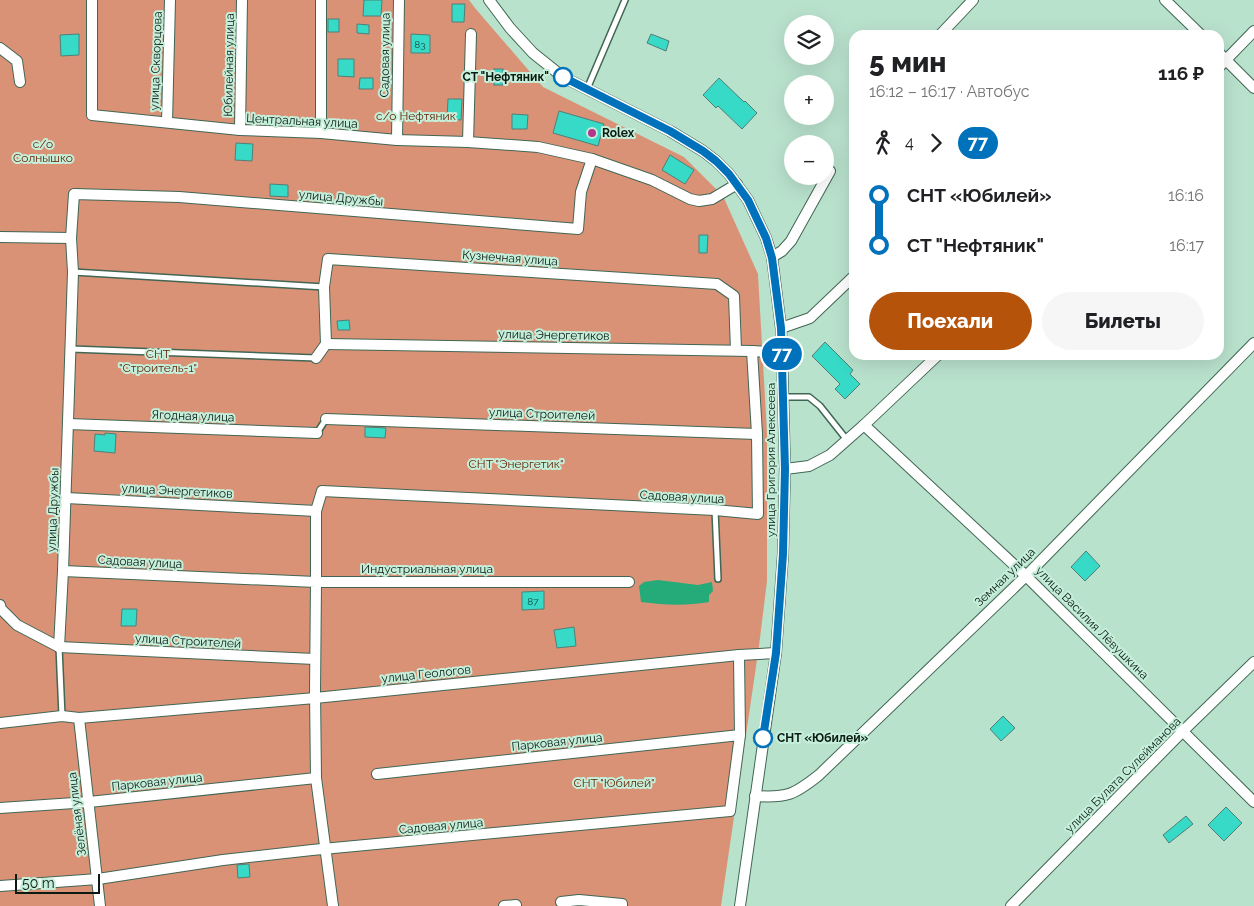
<!DOCTYPE html>
<html lang="ru">
<head>
<meta charset="utf-8">
<style>
  :root { --surface:#fff; --page:#f6f6f6; --text:#202124; --muted:#757577; --accent:#b45309 }
  body { margin:0; font-family:Raleway,sans-serif; background:var(--page); color:var(--text); height:100vh; display:flex; flex-direction:column; font-size:19px; white-space:nowrap }
  * { box-sizing:border-box; margin:0 }
  p { font-size:16px; color:var(--muted) }
  .icon { flex:none; width:28px; height:28px; fill:none; stroke:currentColor; stroke-width:2; stroke-linecap:round; stroke-linejoin:round }
  .map { position:relative; flex:1; overflow:hidden }
  .drawer { position:absolute; left:849px; top:30px; width:375px; height:330px; display:flex; flex-direction:column; background:var(--surface); border-radius:15px; box-shadow:0 5px 20px #0002 }
  .drawer>* { flex:none }
  .badge { padding:0 10px; border-radius:16px; font-size:18px; line-height:32px }
  .tools { position:absolute; left:784px; top:15px; display:grid; gap:10px }
  .tools a { display:grid; place-items:center; width:50px; height:50px; border-radius:50%; background:var(--surface); box-shadow:0 5px 20px #0002; font-size:25px }
  .scale { position:absolute; left:15px; bottom:12px; width:85px; box-sizing:border-box; padding-left:5px; border:2px solid #0b1a13; border-top:0; font-size:14px; line-height:18px; white-space:nowrap; color:#0b1a13; -webkit-text-stroke:4px #c5efda; paint-order:stroke }
  .map>.badge { position:absolute; translate:-50% -50%; box-shadow:0 0 0 2px #fff }
  .legs { display:flex; align-items:center; gap:8px; height:55px; padding:0 20px; font-size:16px }
  .legs p { margin-inline-start:auto }
  .overview { display:flex; align-items:center; justify-content:space-between; height:85px; padding:0 20px }
  h1 { font-size:28px; font-weight:800; line-height:38px }
  .primary-button { display:flex; gap:10px; margin-top:auto; padding:10px 20px }
  .primary-button a { flex:1; height:58px; border-radius:30px; background:var(--accent); color:#fff; font-size:20px; font-weight:800; line-height:58px; text-align:center }
  .primary-button a+a { background:var(--page); color:var(--text) }
  ul { padding:0 20px; list-style:none }
  li { display:flex; align-items:center; gap:18px; height:50px; font-size:19px }
  li i { display:grid; place-items:center; width:8px; height:100%; margin:0 6px; background:currentColor }
  li i::after { content:''; width:12px; height:12px; margin:-6px; border:4px solid; border-radius:50%; background:var(--surface) }
  li p { margin-inline-start:auto }
  li:first-child i { background:linear-gradient(#0000 50%,currentColor 0) }
  li:last-child i { background:linear-gradient(currentColor 50%,#0000 0) }
  .map>svg:first-child { display:block }
  .green { fill:#da9276 }
  .water { fill:#25aa79 }
  .building { fill:#36dac6; stroke:#507f77 }
  .lines { fill:none; stroke-linecap:round; stroke-linejoin:round }
  .service-casing { stroke:#416654; stroke-width:8 }
  .minor-casing { stroke:#416654; stroke-width:12 }
  .service { stroke:#fff; stroke-width:5 }
  .minor { stroke:#fff; stroke-width:10 }
  .line-1-casing { stroke:#fff; stroke-width:11 }
  .line-1 { stroke:#0072bc; stroke-width:8 }
  .stop-1-dot { fill:#fff; stroke:#0072bc; stroke-width:2.5 }
  .poi-dot { fill:#b2388c; stroke:#c5efda; stroke-width:2 }
  .labels { text-anchor:middle; dominant-baseline:central; stroke-width:4; stroke-linejoin:round; paint-order:stroke }
  .number-label { font-size:10px; fill:#164a40 }
  .street-label { font-size:12px; fill:#0b1a13; stroke:#c5efda }
  .stop-label { font-size:12px; font-weight:bold; fill:#0b1a13; stroke:#c5efda; text-anchor:end }
  .park-label { font-size:12px; fill:#622406; stroke:#c5efda }
  .poi-label { font-size:12px; font-weight:bold; fill:#0b1a13; stroke:#c5efda; text-anchor:start }
</style>
</head>
<body>
<div class="map">
<svg width="1254" height="906" viewBox="0 0 1254 906">
  <rect width="100%" height="100%" fill="#b9e2cd"/>
  <path class="green" d="M0,0H469L475,8L543,87L684,157L723,196L758,274L767,434V581L759,646L721,906H0Z"/>
  <path class="water" d="M658,580L698,585L712,582L713,591L709,595V602C686,606 664,605 641,602L639,586L644,582Z"/>
  <g class="building">
    <path d="M364,0H382L381,16H363Z"/>
    <path d="M452,4H465L464,22H452Z"/>
    <rect x="328" y="19" width="11" height="13"/>
    <path d="M357,24L369,25V34L357,33Z"/>
    <path d="M79,34V55L61,56L60,35Z"/>
    <path d="M411,34L430,35V53H411Z"/>
    <path d="M651,34L669,41L666,51L647,43Z"/>
    <path d="M338,59H354V77L338,76Z"/>
    <rect x="494" y="69" width="9" height="16"/>
    <path d="M360,78H373V89H359Z"/>
    <path d="M719,78L744,102L745,101L757,113L742,129L718,106L716,108L703,95Z"/>
    <path d="M448,99H462L461,120L447,119Z"/>
    <path d="M559,111L604,124L598,146L553,133Z"/>
    <path d="M512,114L528,115L527,129H512Z"/>
    <path d="M236,143L253,144L252,161L235,160Z"/>
    <path d="M670,155L694,170L685,184L662,170Z"/>
    <path d="M270,184L288,185V197L270,196Z"/>
    <path d="M699,235H708L707,253H699Z"/>
    <path d="M349,320L350,330H338L337,321Z"/>
    <path d="M825,342L853,370L850,374L860,384L845,399L835,389L840,384L812,356Z"/>
    <path d="M365,427L386,428L385,438L365,437Z"/>
    <path d="M105,433L116,434L115,453L94,451L95,434L105,435Z"/>
    <path d="M1086,551L1100,566L1085,581L1071,567Z"/>
    <path d="M544,591V609L522,610V592Z"/>
    <path d="M122,609H137L136,626H121Z"/>
    <path d="M574,627L576,646L557,648L554,630Z"/>
    <path d="M1003,716L1015,728L1001,741L990,729Z"/>
    <path d="M1226,807L1242,823L1224,841L1208,825Z"/>
    <path d="M1186,816L1193,824L1169,843L1163,835Z"/>
    <path d="M249,864L250,877L238,878L237,865Z"/>
  </g>
  <g class="lines">
    <defs>
      <g id="service">
        <path d="M587,89L625,0"/>
        <path d="M73,272L324,287"/>
        <path d="M71,349L316,358"/>
        <path d="M783,397H809L820,406L847,440"/>
        <path d="M317,433L326,419"/>
        <path d="M715,510L718,579"/>
        <path d="M59,647L62,716"/>
      </g>
      <g id="minor">
        <path d="M92,0V115L240,130L321,133L397,140L468,142L538,147L592,159L652,180L690,199L699,201L712,199L737,184"/>
        <path d="M321,0V133"/>
        <path d="M489,0L510,28L533,53L563,77L670,131L703,151L716,161L729,174L748,200L766,238L772,257L781,328L782,353L785,469L783,554L776,653L740,906"/>
        <path d="M1165,0L1201,35"/>
        <path d="M940,35L973,0"/>
        <path d="M0,48L17,61L20,82"/>
        <path d="M1219,53L1254,88"/>
        <path d="M1219,67L1254,31"/>
        <path d="M167,122L170,0"/>
        <path d="M240,130L242,0"/>
        <path d="M397,140L399,0"/>
        <path d="M468,142L471,34"/>
        <path d="M0,237L71,238"/>
        <path d="M772,257L782,251L791,241L830,171"/>
        <path d="M781,328L810,318L854,276"/>
        <path d="M326,344L752,351L782,353"/>
        <path d="M316,358L326,344L324,287L328,259L717,284L734,296L736,350"/>
        <path d="M326,419L757,434"/>
        <path d="M68,424L317,433"/>
        <path d="M864,425L1026,576L1254,802"/>
        <path d="M785,469L809,466L830,455L864,425L938,355"/>
        <path d="M66,498L316,511"/>
        <path d="M63,571L316,582L315,692L316,778L333,906"/>
        <path d="M629,582H316V511L322,491L715,510L758,514L757,434L752,351"/>
        <path d="M0,605L1,609L17,625L59,647L315,659"/>
        <path d="M59,647L63,571L73,272L71,238L74,194L179,197L578,229L581,192L592,159"/>
        <path d="M79,718L100,906"/>
        <path d="M0,723L62,716L79,718L315,698L739,655L776,653"/>
        <path d="M377,774L740,735"/>
        <path d="M755,796C787,798 794,795 819,775L1026,576L1254,343"/>
        <path d="M0,808L89,802L316,778"/>
        <path d="M0,886L98,879L223,860L312,850L730,811L740,735L739,655"/>
        <path d="M561,902L579,900L622,904V906"/>
        <path d="M504,906L516,905"/>
        <path d="M1011,906L1183,731L1254,662"/>
      </g>
    </defs>
    <use href="#service" class="service-casing"/>
    <use href="#minor" class="minor-casing"/>
    <use href="#service" class="service"/>
    <use href="#minor" class="minor"/>
  </g>
  <g class="lines">
    <defs>
      <path id="line-1" d="M563,77L670,131L703,151L716,161L729,174L748,200L766,238L772,258L781,328L785,469L783,554L776,653L763,738"/>
    </defs>
    <use href="#line-1" class="line-1-casing"/>
    <use href="#line-1" class="line-1"/>
  </g>
  <g class="stop-1-dot">
    <circle cx="563" cy="77" r="9"/>
    <circle cx="763" cy="738" r="9"/>
  </g>
  <circle class="poi-dot" cx="592" cy="133" r="5"/>
  <g class="labels">
    <g class="number-label">
      <text x="420" y="44">83</text>
      <text x="533" y="601">87</text>
    </g>
    <g class="street-label">
      <text transform="translate(385 55) rotate(-89)">Садовая улица</text>
      <text transform="translate(156 61) rotate(-88)">улица Скворцова</text>
      <text transform="translate(229 65) rotate(-89)">Юбилейная улица</text>
      <text transform="translate(302 121) rotate(3)">Центральная улица</text>
      <text transform="translate(341 198) rotate(5)">улица Дружбы</text>
      <text transform="translate(510 258) rotate(4)">Кузнечная улица</text>
      <text transform="translate(554 335) rotate(1)">улица Энергетиков</text>
      <text transform="translate(542 414) rotate(2)">улица Строителей</text>
      <text transform="translate(193 416) rotate(2)">Ягодная улица</text>
      <text transform="translate(771 460) rotate(-90)">улица Григория Алексеева</text>
      <text transform="translate(177 491) rotate(3)">улица Энергетиков</text>
      <text transform="translate(682 497) rotate(3)">Садовая улица</text>
      <text transform="translate(53 510) rotate(-88)">улица Дружбы</text>
      <text transform="translate(140 562) rotate(3)">Садовая улица</text>
      <text x="427" y="569">Индустриальная улица</text>
      <text transform="translate(1005 577) rotate(-44)">Земная улица</text>
      <text transform="translate(1092 623) rotate(45)">улица Василия Лёвушкина</text>
      <text transform="translate(188 641) rotate(3)">улица Строителей</text>
      <text transform="translate(426 674) rotate(-6)">улица Геологов</text>
      <text transform="translate(557 742) rotate(-6)">Парковая улица</text>
      <text transform="translate(1123 775) rotate(-45)">улица Булата Сулейманова</text>
      <text transform="translate(157 782) rotate(-6)">Парковая улица</text>
      <text transform="translate(77 814) rotate(-97)">Зелёная улица</text>
      <text transform="translate(441 826) rotate(-5)">Садовая улица</text>
    </g>
    <g class="stop-label">
      <text x="549" y="77">СТ "Нефтяник"</text>
      <text x="777" y="738" text-anchor="start">СНТ «Юбилей»</text>
    </g>
    <g class="park-label">
      <text x="416" y="116">с/о Нефтяник</text>
      <text x="43" y="144">с/о<tspan x="43" dy="14">Солнышко</tspan></text>
      <text x="158" y="354">СНТ<tspan x="158" dy="14">"Строитель-1"</tspan></text>
      <text x="516" y="464">СНТ "Энергетик"</text>
      <text x="614" y="783">СНТ "Юбилей"</text>
    </g>
    <g class="poi-label">
      <text x="602" y="133">Rolex</text>
    </g>
  </g>
</svg>
<div class="tools">
<a><svg class="icon" aria-label="layers" viewBox="0 0 24 24"><path d="M12 4l9 5-9 5-9-5zM3 14l9 5 9-5"/></svg></a>
<a>+</a>
<a>−</a>
</div>
<div class="scale">50 m</div>
<b class="badge" style="left:782px;top:354px;background:#0072bc;color:#fff">77</b>
<section class="drawer">
<div class="overview"><div><h1>5 мин</h1><p>16:12 – 16:17 · Автобус</p></div><b>116 ₽</b></div>
<div class="legs"><svg class="icon" aria-label="walk" viewBox="0 0 24 24"><circle cx="13" cy="4" r="2"/><path d="M13 8l-2 6 4 7M11 14l-3 7M7 12l3-4h3l4 4"/></svg>4<svg class="icon" aria-label="forward" viewBox="0 0 24 24"><path d="M9 5l7 7-7 7"/></svg><b class="badge" style="background:#0072bc;color:#fff">77</b></div>
<ul>
<li><i style="color:#0072bc"></i><b>СНТ «Юбилей»</b><p>16:16</p></li>
<li><i style="color:#0072bc"></i><b>СТ &quot;Нефтяник&quot;</b><p>16:17</p></li>
</ul>
<div class="primary-button"><a>Поехали</a><a>Билеты</a></div>
</section>
</div>
</body>
</html>
